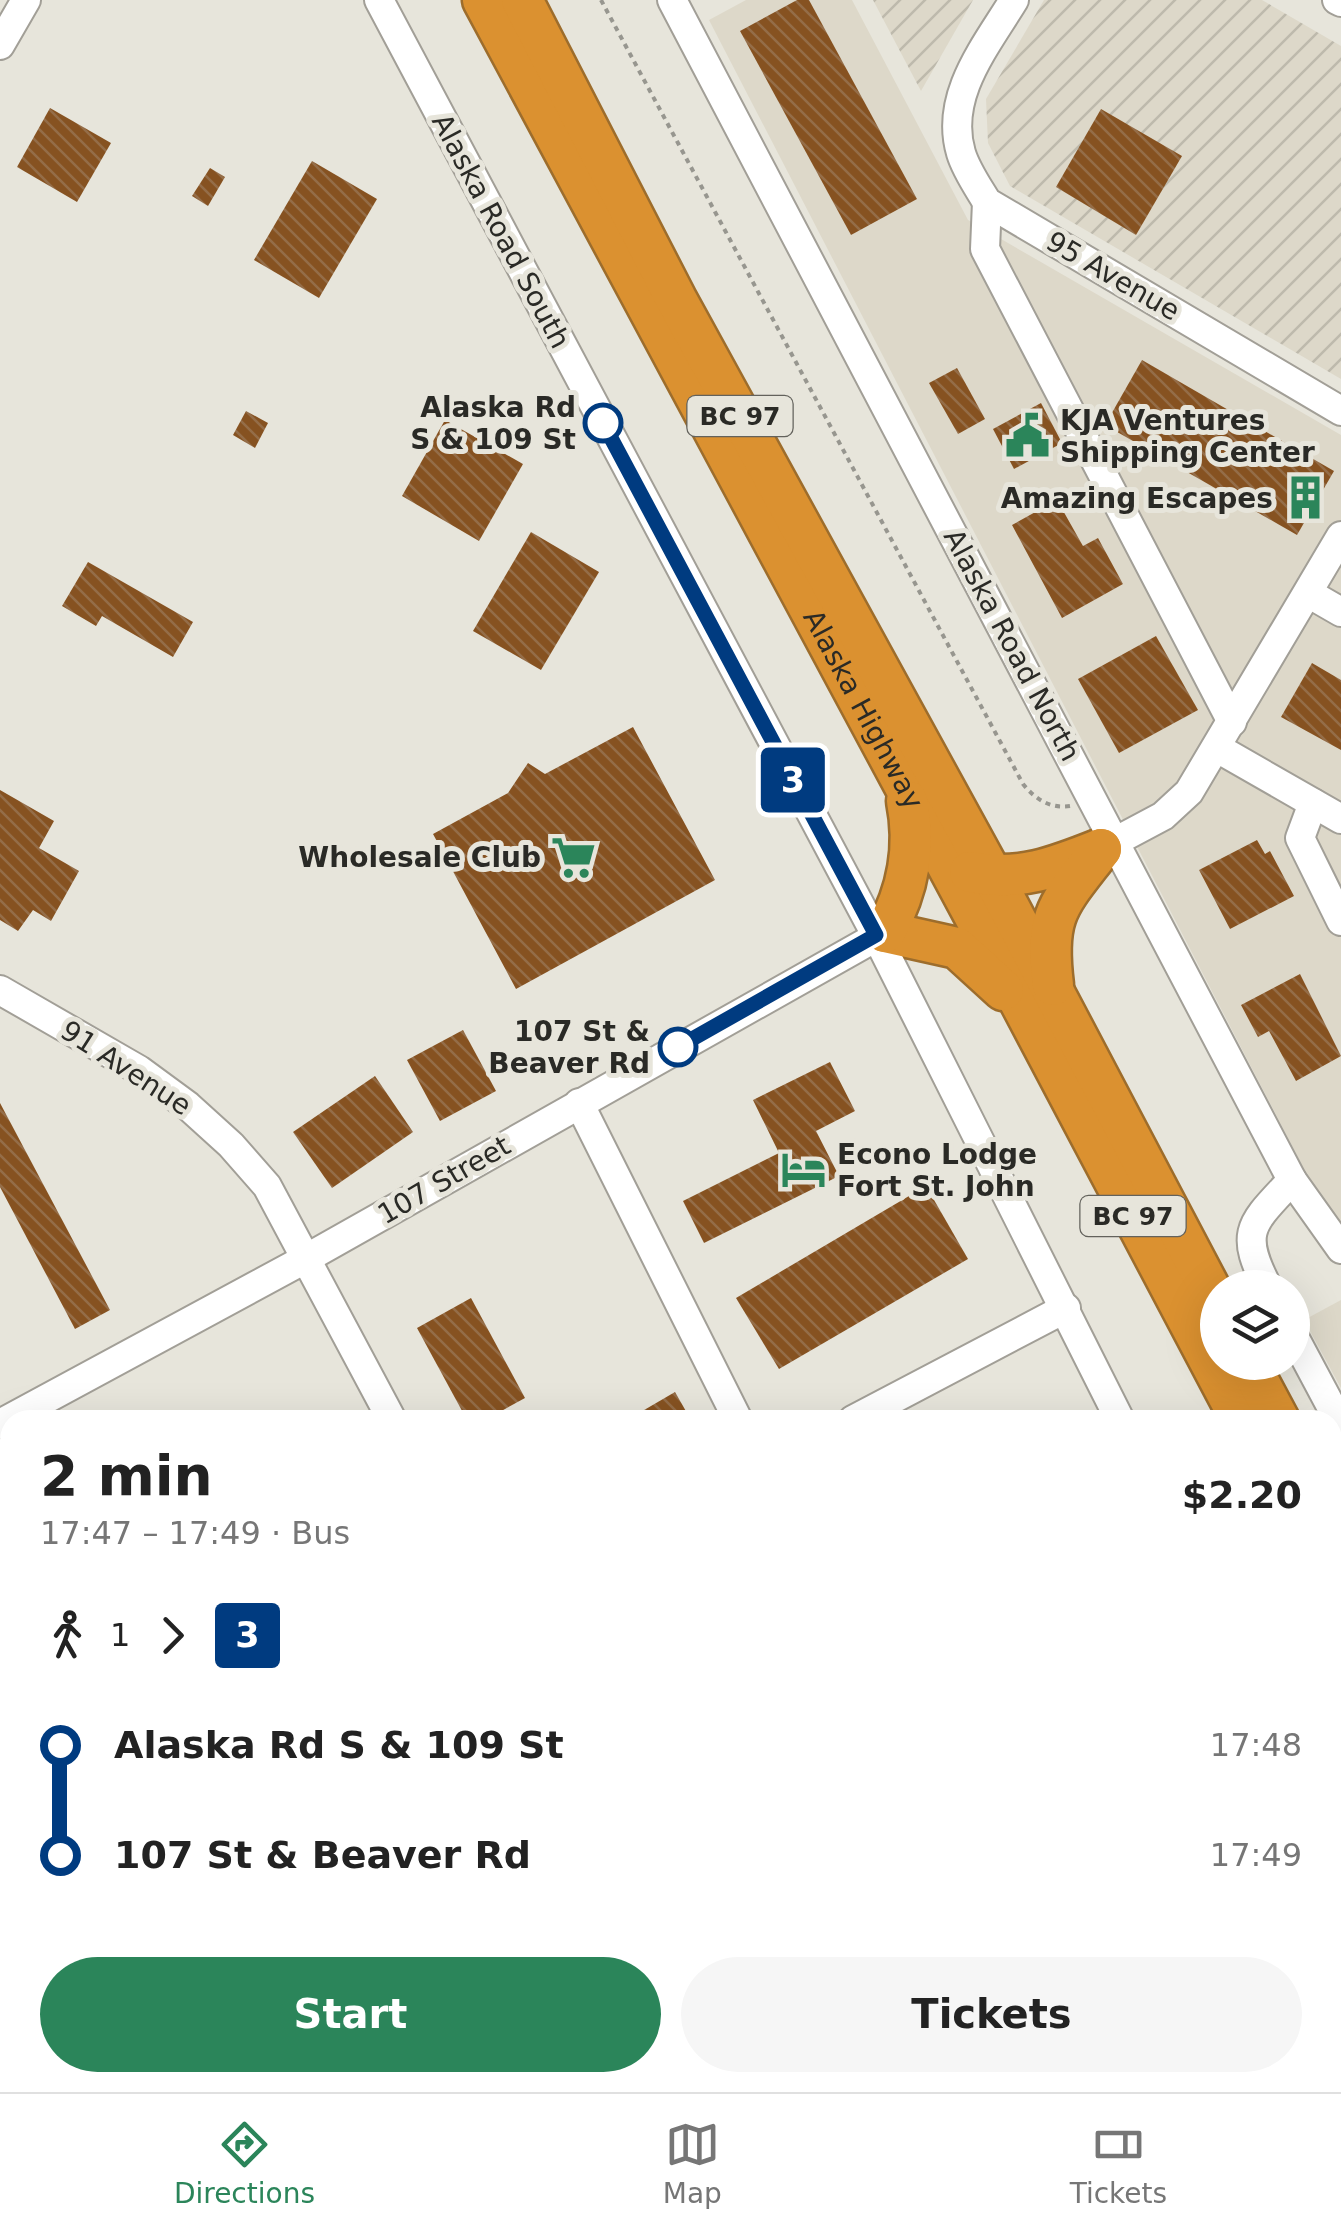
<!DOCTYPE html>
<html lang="en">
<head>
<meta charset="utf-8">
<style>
  :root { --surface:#fff; --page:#f6f6f6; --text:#222; --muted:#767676; --line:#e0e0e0; --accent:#2b855a }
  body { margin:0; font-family:"DejaVu Sans",sans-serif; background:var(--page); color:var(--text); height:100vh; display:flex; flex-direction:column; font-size:38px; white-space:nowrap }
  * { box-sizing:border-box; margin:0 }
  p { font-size:32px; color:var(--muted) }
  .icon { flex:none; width:55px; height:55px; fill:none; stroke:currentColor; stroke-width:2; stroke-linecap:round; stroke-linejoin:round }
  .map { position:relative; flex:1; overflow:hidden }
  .details { position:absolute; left:0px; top:1410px; width:1342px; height:682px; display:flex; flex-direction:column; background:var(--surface); border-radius:30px 30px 0 0; box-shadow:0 10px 40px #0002 }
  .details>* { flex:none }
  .badge { padding:0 20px; border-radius:8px; font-size:35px; line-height:65px }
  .buttons { position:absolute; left:1200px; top:1270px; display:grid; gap:20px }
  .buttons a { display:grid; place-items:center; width:110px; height:110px; border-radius:50%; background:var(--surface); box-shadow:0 10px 40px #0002; font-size:50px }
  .map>.badge { position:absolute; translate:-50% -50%; box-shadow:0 0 0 5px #fff }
  .legs { display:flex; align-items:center; gap:15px; height:110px; padding:0 40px; font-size:32px }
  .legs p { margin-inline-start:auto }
  .summary { display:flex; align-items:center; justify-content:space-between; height:170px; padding:0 40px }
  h1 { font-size:55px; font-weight:700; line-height:75px }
  .cta { display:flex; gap:20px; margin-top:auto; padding:20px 40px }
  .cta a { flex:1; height:115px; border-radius:60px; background:var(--accent); color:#fff; font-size:40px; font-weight:700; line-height:115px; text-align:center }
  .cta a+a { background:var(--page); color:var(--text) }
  ul { padding:0 40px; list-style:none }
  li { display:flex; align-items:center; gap:35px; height:110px; font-size:38px }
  li i { display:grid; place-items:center; width:15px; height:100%; margin:0 12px; background:currentColor }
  li i::after { content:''; width:25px; height:25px; margin:-12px; border:8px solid; border-radius:50%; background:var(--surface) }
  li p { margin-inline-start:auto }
  li:first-child i { background:linear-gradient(#0000 50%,currentColor 0) }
  li:last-child i { background:linear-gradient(currentColor 50%,#0000 0) }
  .tabs { display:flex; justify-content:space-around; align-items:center; height:140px; border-top:2px solid var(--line); background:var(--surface); font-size:28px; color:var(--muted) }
  .tabs a { display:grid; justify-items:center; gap:5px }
  .tabs .active { color:var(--accent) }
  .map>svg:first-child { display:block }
  .built { fill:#ddd8c9 }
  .industrial { fill:url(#industrial-furrows) }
  .building { fill:url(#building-back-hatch) }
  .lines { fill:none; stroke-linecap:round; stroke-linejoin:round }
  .minor-casing { stroke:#a29f97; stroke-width:32 }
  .highway-casing { stroke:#9d6d2c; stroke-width:45 }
  .path { stroke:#97968f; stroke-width:4; stroke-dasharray:5 5; stroke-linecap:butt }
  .minor { stroke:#fff; stroke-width:28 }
  .highway { stroke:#db9130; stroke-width:40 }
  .line-1-casing { stroke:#fff; stroke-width:22 }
  .line-1 { stroke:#003b80; stroke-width:15 }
  .stop-1-dot { fill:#fff; stroke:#003b80; stroke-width:5 }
  .labels { text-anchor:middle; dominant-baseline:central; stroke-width:10; stroke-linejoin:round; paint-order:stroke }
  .shield { fill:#e7e5db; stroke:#63625c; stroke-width:2.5 }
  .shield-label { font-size:25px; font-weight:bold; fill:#2a2a26 }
  .street-label { font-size:28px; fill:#2a2a26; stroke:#e7e5db }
  .stop-label { font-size:28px; font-weight:bold; fill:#2a2a26; stroke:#e7e5db; text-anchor:end }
  .poi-label { font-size:28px; font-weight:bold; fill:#2a2a26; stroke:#e7e5db; text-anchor:start }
</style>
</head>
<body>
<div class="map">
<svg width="1341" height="2092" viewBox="0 0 1341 2092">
  <defs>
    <pattern id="industrial-furrows" width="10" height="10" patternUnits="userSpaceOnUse" patternTransform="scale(2.5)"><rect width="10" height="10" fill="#ddd8c9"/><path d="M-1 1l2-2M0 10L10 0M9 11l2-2" fill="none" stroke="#bebaac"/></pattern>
    <pattern id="building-back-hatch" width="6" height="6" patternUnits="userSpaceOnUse" patternTransform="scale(2.5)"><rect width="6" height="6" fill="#865221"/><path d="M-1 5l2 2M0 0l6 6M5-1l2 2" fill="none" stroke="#946d48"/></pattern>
  </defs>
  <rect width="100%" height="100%" fill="#e7e5db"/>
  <g class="built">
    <path d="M746,0H852L968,220L1341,435V1227L1319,1198L709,20Z"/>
    <path d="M1341,1300V1388L1304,1320Z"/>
  </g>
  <g class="industrial">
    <path d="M873,0H973L921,91Z"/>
    <path d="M1044,0H1262L1341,46V379L1010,186L988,143L986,99Z"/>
  </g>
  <g class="building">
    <path d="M797,0H809L917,199L851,235L740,31Z"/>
    <path d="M50,108L111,143L77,202L17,167Z"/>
    <path d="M1101,109L1182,156L1136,235L1056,187Z"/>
    <path d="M312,161L377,199L319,298L254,260Z"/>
    <path d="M210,168L225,177L208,206L192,196Z"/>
    <path d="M1142,360L1334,471L1297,535L1105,425Z"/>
    <path d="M957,368L985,419L958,434L929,383Z"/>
    <path d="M1041,403L1062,443L1014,469L993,429Z"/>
    <path d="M246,411L268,423L255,448L233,435Z"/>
    <path d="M445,420L523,464L479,541L402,496Z"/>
    <path d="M1057,500L1083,546L1098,538L1123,584L1062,618L1012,525Z"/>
    <path d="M531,532L599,572L541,670L473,631Z"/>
    <path d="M88,562L193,622L173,657L102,616L96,626L62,606Z"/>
    <path d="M1156,636L1198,710L1119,753L1078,679Z"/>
    <path d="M1312,663L1341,680V750L1281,717Z"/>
    <path d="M633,727L715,880L516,989L433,834L508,793L528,763L545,774Z"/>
    <path d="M0,790L54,821L39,848L79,871L51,921L33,910L18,931L0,920Z"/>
    <path d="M1257,840L1265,854L1270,851L1294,896L1230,929L1199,870Z"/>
    <path d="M1300,974L1341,1056L1296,1081L1269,1031L1258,1037L1241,1005Z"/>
    <path d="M463,1030L496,1091L440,1121L407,1060Z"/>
    <path d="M830,1062L855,1111L816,1131L839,1176L704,1243L683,1201L779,1153L753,1100Z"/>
    <path d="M375,1076L413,1132L332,1188L293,1132Z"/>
    <path d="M0,1103L110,1310L75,1329L0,1187Z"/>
    <path d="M926,1186L968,1259L779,1369L736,1298Z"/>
    <path d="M471,1298L525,1398L485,1420H467L417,1328Z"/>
    <path d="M675,1392L691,1420H627Z"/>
  </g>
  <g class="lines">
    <defs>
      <g id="minor">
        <path d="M379,0L876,935L1120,1420"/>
        <path d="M672,0L1292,1180L1341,1249"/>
        <path d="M1014,0C986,46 944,96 961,153C966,170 978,187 987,202L1341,411"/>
        <path d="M1337,0L1341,2"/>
        <path d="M0,45L26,0"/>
        <path d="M987,202L985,249L1232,722"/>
        <path d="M1308,593L1341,612"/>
        <path d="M1217,748L1341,819"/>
        <path d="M1313,803L1300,838L1341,921"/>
        <path d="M1101,849L1163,816L1189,792L1341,536"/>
        <path d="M0,990L139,1070L188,1106L231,1145L267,1186L392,1420"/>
        <path d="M579,1103L738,1420"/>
        <path d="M1268,1288C1238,1231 1251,1224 1292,1180"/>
        <path d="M1292,1333L1341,1425"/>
        <path d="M853,1420L1066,1308"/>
        <path d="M0,1424L307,1258L885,932"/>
        <path d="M0,1811L10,1816"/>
        <path d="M1332,1841L1341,1857"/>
        <path d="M741,2082L747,2092"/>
      </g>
      <g id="highway">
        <path id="s1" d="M483,0L978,922L1241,1420"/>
        <path d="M522,0L676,299L993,877L1218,1304"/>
        <path d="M970,872C1018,882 1056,867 1101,849"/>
        <path d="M885,932L957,948L1003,990"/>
        <path d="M885,932C908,891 916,846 907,801"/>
        <path d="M1053,985C1044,913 1059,904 1101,849"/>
        <path d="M1248,1362L1279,1420"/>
        <path d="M1332,1522L1341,1538"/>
        <path d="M1332,1593L1341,1609"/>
      </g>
    </defs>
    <use href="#minor" class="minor-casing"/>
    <use href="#highway" class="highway-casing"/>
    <path class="path" d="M601,0L1023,784C1035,799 1050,809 1070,806"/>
    <use href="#minor" class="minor"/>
    <use href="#highway" class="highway"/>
  </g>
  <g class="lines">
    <defs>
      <path id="line-1" d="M603,423L876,935L678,1047"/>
    </defs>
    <use href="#line-1" class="line-1-casing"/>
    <use href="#line-1" class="line-1"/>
  </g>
  <defs>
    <symbol id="civic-bare" viewBox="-9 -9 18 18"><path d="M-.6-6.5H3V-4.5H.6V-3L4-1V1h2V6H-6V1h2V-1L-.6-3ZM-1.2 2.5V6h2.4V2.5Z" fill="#2b855a" stroke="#e7e5db" stroke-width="2.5" paint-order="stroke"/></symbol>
    <symbol id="building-bare" viewBox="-9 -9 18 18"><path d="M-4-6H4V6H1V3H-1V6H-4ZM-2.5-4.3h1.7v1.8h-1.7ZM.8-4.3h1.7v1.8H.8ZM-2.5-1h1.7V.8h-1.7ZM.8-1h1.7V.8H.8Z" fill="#2b855a" stroke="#e7e5db" stroke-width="2.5" paint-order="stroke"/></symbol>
    <symbol id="supermarket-bare" viewBox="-9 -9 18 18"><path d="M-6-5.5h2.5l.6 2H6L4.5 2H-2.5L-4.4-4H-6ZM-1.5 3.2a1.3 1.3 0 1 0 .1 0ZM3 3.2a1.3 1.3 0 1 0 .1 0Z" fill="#2b855a" stroke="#e7e5db" stroke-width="2.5" paint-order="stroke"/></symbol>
    <symbol id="hotel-bare" viewBox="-9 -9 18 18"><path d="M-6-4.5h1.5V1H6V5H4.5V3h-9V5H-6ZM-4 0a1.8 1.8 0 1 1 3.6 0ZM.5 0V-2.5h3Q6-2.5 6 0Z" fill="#2b855a" stroke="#e7e5db" stroke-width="2.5" paint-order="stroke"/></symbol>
  </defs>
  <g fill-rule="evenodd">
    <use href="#civic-bare" x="996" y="404" width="63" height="63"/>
    <use href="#building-bare" x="1274" y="466" width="63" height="63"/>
    <use href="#supermarket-bare" x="542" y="826" width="63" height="63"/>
    <use href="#hotel-bare" x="772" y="1138" width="63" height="63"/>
  </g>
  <g class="stop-1-dot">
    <circle cx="603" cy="423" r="18"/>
    <circle cx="678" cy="1047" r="18"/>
  </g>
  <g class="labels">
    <g class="shield">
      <rect x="687.5" y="396" width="105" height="40" rx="8"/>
      <rect x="1080.5" y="1196" width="105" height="40" rx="8"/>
    </g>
    <g class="shield-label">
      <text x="740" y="416">BC 97</text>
      <text x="1133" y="1216">BC 97</text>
    </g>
    <g class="street-label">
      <text transform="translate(501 231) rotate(62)">Alaska Road South</text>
      <text transform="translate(1113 276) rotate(30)">95 Avenue</text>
      <text transform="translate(1012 645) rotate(62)">Alaska Road North</text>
      <text stroke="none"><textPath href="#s1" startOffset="805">Alaska Highway</textPath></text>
      <text transform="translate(126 1068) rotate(33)">91 Avenue</text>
      <text transform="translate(444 1180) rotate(-30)">107 Street</text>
    </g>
    <g class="stop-label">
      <text x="576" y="407">Alaska Rd<tspan x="576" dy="32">S &amp; 109 St</tspan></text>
      <text x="650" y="1031">107 St &amp;<tspan x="650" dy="32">Beaver Rd</tspan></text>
    </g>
    <g class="poi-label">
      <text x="1060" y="420">KJA Ventures<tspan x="1060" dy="32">Shipping Center</tspan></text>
      <text x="1273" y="498" text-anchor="end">Amazing Escapes</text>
      <text x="541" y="857" text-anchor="end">Wholesale Club</text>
      <text x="837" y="1154">Econo Lodge<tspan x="837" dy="32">Fort St. John</tspan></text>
    </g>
  </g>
</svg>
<div class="buttons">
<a><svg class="icon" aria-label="layers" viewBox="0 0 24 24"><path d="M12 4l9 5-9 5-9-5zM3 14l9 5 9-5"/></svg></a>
</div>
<b class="badge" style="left:793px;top:780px;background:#003b80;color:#fff">3</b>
<section class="details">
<div class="summary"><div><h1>2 min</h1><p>17:47 – 17:49 · Bus</p></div><b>$2.20</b></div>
<div class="legs"><svg class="icon" aria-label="walk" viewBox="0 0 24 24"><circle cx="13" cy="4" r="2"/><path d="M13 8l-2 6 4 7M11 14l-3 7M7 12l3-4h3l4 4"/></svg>1<svg class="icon" aria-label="forward" viewBox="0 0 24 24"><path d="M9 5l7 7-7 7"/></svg><b class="badge" style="background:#003b80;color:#fff">3</b></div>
<ul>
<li><i style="color:#003b80"></i><b>Alaska Rd S &amp; 109 St</b><p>17:48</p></li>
<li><i style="color:#003b80"></i><b>107 St &amp; Beaver Rd</b><p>17:49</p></li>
</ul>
<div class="cta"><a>Start</a><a>Tickets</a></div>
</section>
</div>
<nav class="tabs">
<a class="active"><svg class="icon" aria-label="directions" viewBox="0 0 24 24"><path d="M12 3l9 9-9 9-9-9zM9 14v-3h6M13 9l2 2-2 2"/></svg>Directions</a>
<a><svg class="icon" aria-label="map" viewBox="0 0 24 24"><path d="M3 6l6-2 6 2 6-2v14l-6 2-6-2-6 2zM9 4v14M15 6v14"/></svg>Map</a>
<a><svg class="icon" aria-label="tickets" viewBox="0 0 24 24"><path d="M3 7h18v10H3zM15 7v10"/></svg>Tickets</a>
</nav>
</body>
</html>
